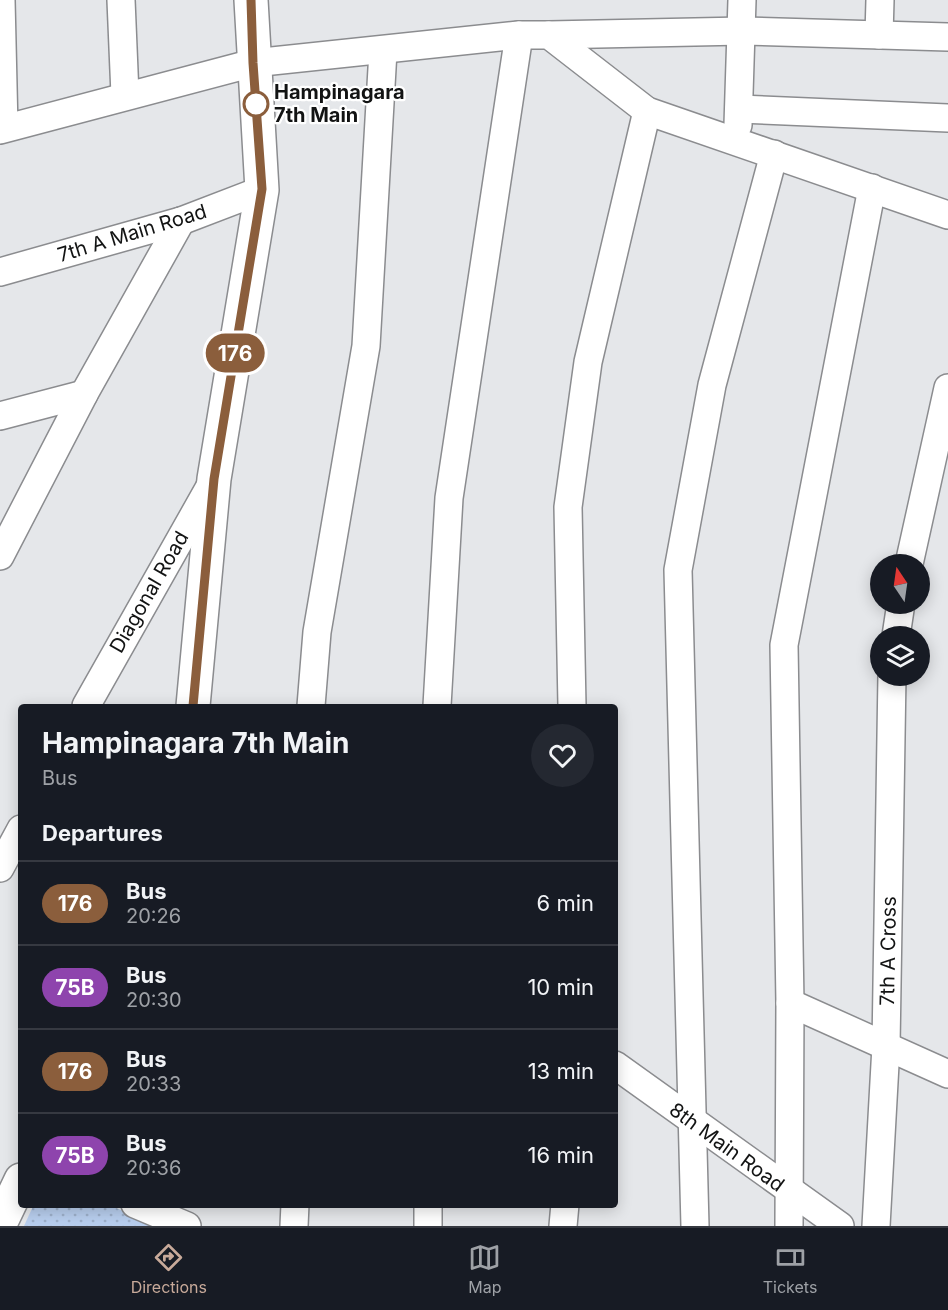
<!DOCTYPE html>
<html lang="en">
<head>
<meta charset="utf-8">
<style>
  :root { --surface:#171b24; --page:#242831; --text:#f1f3f6; --muted:#9ea1a6; --line:#363941; --accent:#c8aa9a }
  body { margin:0; font-family:Inter,sans-serif; background:var(--page); color:var(--text); height:100vh; display:flex; flex-direction:column; font-size:22px; white-space:nowrap }
  * { box-sizing:border-box; margin:0 }
  p { font-size:20px; color:var(--muted) }
  .icon { flex:none; width:33px; height:33px; fill:none; stroke:currentColor; stroke-width:2; stroke-linecap:round; stroke-linejoin:round }
  .map { position:relative; flex:1; overflow:hidden }
  .side { position:absolute; left:18px; top:704px; width:600px; height:504px; display:flex; flex-direction:column; background:var(--surface); border-radius:6px; box-shadow:0 3px 15px #0003 }
  .side>* { flex:none }
  .badge { padding:0 12px; border-radius:20px; font-size:21px; line-height:39px }
  .needle { width:39px; rotate:347deg }
  .controls { position:absolute; left:870px; top:554px; display:grid; gap:12px }
  .controls a { display:grid; place-items:center; width:60px; height:60px; border-radius:50%; background:var(--surface); box-shadow:0 3px 15px #0003; font-size:30px }
  .map>.badge { position:absolute; translate:-50% -50%; box-shadow:0 0 0 3px #fff }
  h2 { padding:0 24px; font-size:22px; line-height:54px }
  .round { display:grid; place-items:center; flex:none; width:63px; height:63px; border-radius:32px; background:var(--page) }
  .headline { display:flex; align-items:center; justify-content:space-between; height:102px; padding:0 24px }
  h1 { font-size:28px; font-weight:700; line-height:45px }
  ul { padding:0; list-style:none }
  li { display:flex; align-items:center; gap:18px; height:84px; padding:0 24px; border-top:2px solid var(--line) }
  li div { flex:1 }
  li b { display:block; font-size:22px }
  li em { font-style:normal }
  li .badge { min-width:66px; font-weight:700; text-align:center }
  .tab-bar { display:flex; justify-content:space-around; align-items:center; height:84px; border-top:2px solid var(--line); background:var(--surface); font-size:16px; color:var(--muted) }
  .tab-bar a { display:grid; justify-items:center; gap:3px }
  .tab-bar .active { color:var(--accent) }
  .map>svg:first-child { display:block }
  .grass { fill:url(#grass-dots) }
  .lines { fill:none; stroke-linecap:round; stroke-linejoin:round }
  .minor-casing { stroke:#8b8c8f; stroke-width:30 }
  .secondary-casing { stroke:#8b8c8f; stroke-width:36 }
  .minor { stroke:#fff; stroke-width:27 }
  .secondary { stroke:#fff; stroke-width:33 }
  .line-casing { stroke:#fff; stroke-width:14 }
  .line { stroke:#8b5e3c; stroke-width:9 }
  .stop-dot { fill:#fff; stroke:#8b5e3c; stroke-width:3 }
  .labels { text-anchor:middle; dominant-baseline:central; stroke-width:4.5; stroke-linejoin:round; paint-order:stroke }
  .stop-label { font-size:20px; font-weight:bold; fill:#121313; stroke:#fff; text-anchor:start }
  .street-label { font-size:20px; fill:#121313; stroke:#fff }
</style>
</head>
<body>
<div class="map">
<svg width="948" height="1226" viewBox="0 0 948 1226">
  <defs>
    <pattern id="grass-dots" width="8" height="8" patternUnits="userSpaceOnUse" patternTransform="scale(1.5)"><rect width="8" height="8" fill="#b8ceee"/><path d="M2 2h.1M6 6h.1" fill="none" stroke="#9db0cb" stroke-width="1.8" stroke-linecap="round"/></pattern>
  </defs>
  <rect width="100%" height="100%" fill="#e5e7ea"/>
  <path class="grass" d="M34,1204L110,1205L155,1226H24Z"/>
  <g class="lines">
    <defs>
      <g id="minor">
        <path d="M1,0L4,128"/>
        <path d="M121,0L125,95"/>
        <path d="M549,35L743,31L948,37"/>
        <path d="M879,35L880,0"/>
        <path d="M739,109L948,118"/>
        <path d="M738,125L742,0"/>
        <path d="M0,130L253,63L519,35H549L647,111L948,215"/>
        <path d="M0,272L181,221L262,190"/>
        <path d="M0,416L84,394"/>
        <path d="M0,556L84,394L181,221"/>
        <path d="M909,564L948,388"/>
        <path d="M896,636L901,603"/>
        <path d="M86,706L212,483"/>
        <path d="M311,706L317,632L366,346L383,51"/>
        <path d="M437,706L449,498L519,35"/>
        <path d="M572,706L568,507L588,362L647,111"/>
        <path d="M0,868L21,829"/>
        <path d="M790,1003L948,1074"/>
        <path d="M615,1065L840,1226"/>
        <path d="M135,1204L187,1226"/>
        <path d="M428,1204V1226"/>
        <path d="M294,1226L295,1204"/>
        <path d="M563,1226L565,1204"/>
        <path d="M695,1226L678,570L712,385L774,154"/>
        <path d="M789,1226L790,1003L784,645L872,188"/>
        <path d="M876,1226L886,1046L892,675"/>
      </g>
      <g id="secondary">
        <path d="M193,706L214,479L262,190L251,0"/>
        <path d="M0,1224L21,1180"/>
      </g>
    </defs>
    <use href="#minor" class="minor-casing"/>
    <use href="#secondary" class="secondary-casing"/>
    <use href="#minor" class="minor"/>
    <use href="#secondary" class="secondary"/>
  </g>
  <g class="lines">
    <defs>
      <path id="line" d="M193,706L214,479L262,189L253,63L251,0"/>
    </defs>
    <use href="#line" class="line-casing"/>
    <use href="#line" class="line"/>
  </g>
  <circle class="stop-dot" cx="256" cy="104" r="12"/>
  <g class="labels">
    <g class="stop-label">
      <text x="274" y="92">Hampinagara<tspan x="274" dy="23">7th Main</tspan></text>
    </g>
    <g class="street-label">
      <text transform="translate(132 233) rotate(-17)">7th A Main Road</text>
      <text transform="translate(149 592) rotate(-60)">Diagonal Road</text>
      <text transform="translate(888 951) rotate(-89)">7th A Cross</text>
      <text transform="translate(727 1147) rotate(36)">8th Main Road</text>
    </g>
  </g>
</svg>
<div class="controls">
<a><svg class="needle" viewBox="-14 -14 28 28"><path d="M0-13l5 13h-10z" fill="#e53935"/><path d="M0 13l5-13h-10z" fill="#9ea1a6"/></svg></a>
<a><svg class="icon" aria-label="layers" viewBox="0 0 24 24"><path d="M12 4l9 5-9 5-9-5zM3 14l9 5 9-5"/></svg></a>
</div>
<b class="badge" style="left:235px;top:353px;background:#8b5e3c;color:#fff">176</b>
<section class="side">
<div class="headline"><div><h1>Hampinagara 7th Main</h1><p>Bus</p></div><a class="round"><svg class="icon" aria-label="heart" viewBox="0 0 24 24"><path d="M12 20l-8-8c-3-5 5-10 8-4 3-6 11-1 8 4z"/></svg></a></div>
<h2>Departures</h2>
<ul>
<li><span class="badge" style="background:#8b5e3c;color:#fff">176</span><div><b>Bus</b><p>20:26</p></div><em>6 min</em></li>
<li><span class="badge" style="background:#8e44ad;color:#fff">75B</span><div><b>Bus</b><p>20:30</p></div><em>10 min</em></li>
<li><span class="badge" style="background:#8b5e3c;color:#fff">176</span><div><b>Bus</b><p>20:33</p></div><em>13 min</em></li>
<li><span class="badge" style="background:#8e44ad;color:#fff">75B</span><div><b>Bus</b><p>20:36</p></div><em>16 min</em></li>
</ul>
</section>
</div>
<nav class="tab-bar">
<a class="active"><svg class="icon" aria-label="directions" viewBox="0 0 24 24"><path d="M12 3l9 9-9 9-9-9zM9 14v-3h6M13 9l2 2-2 2"/></svg>Directions</a>
<a><svg class="icon" aria-label="map" viewBox="0 0 24 24"><path d="M3 6l6-2 6 2 6-2v14l-6 2-6-2-6 2zM9 4v14M15 6v14"/></svg>Map</a>
<a><svg class="icon" aria-label="tickets" viewBox="0 0 24 24"><path d="M3 7h18v10H3zM15 7v10"/></svg>Tickets</a>
</nav>
</body>
</html>
